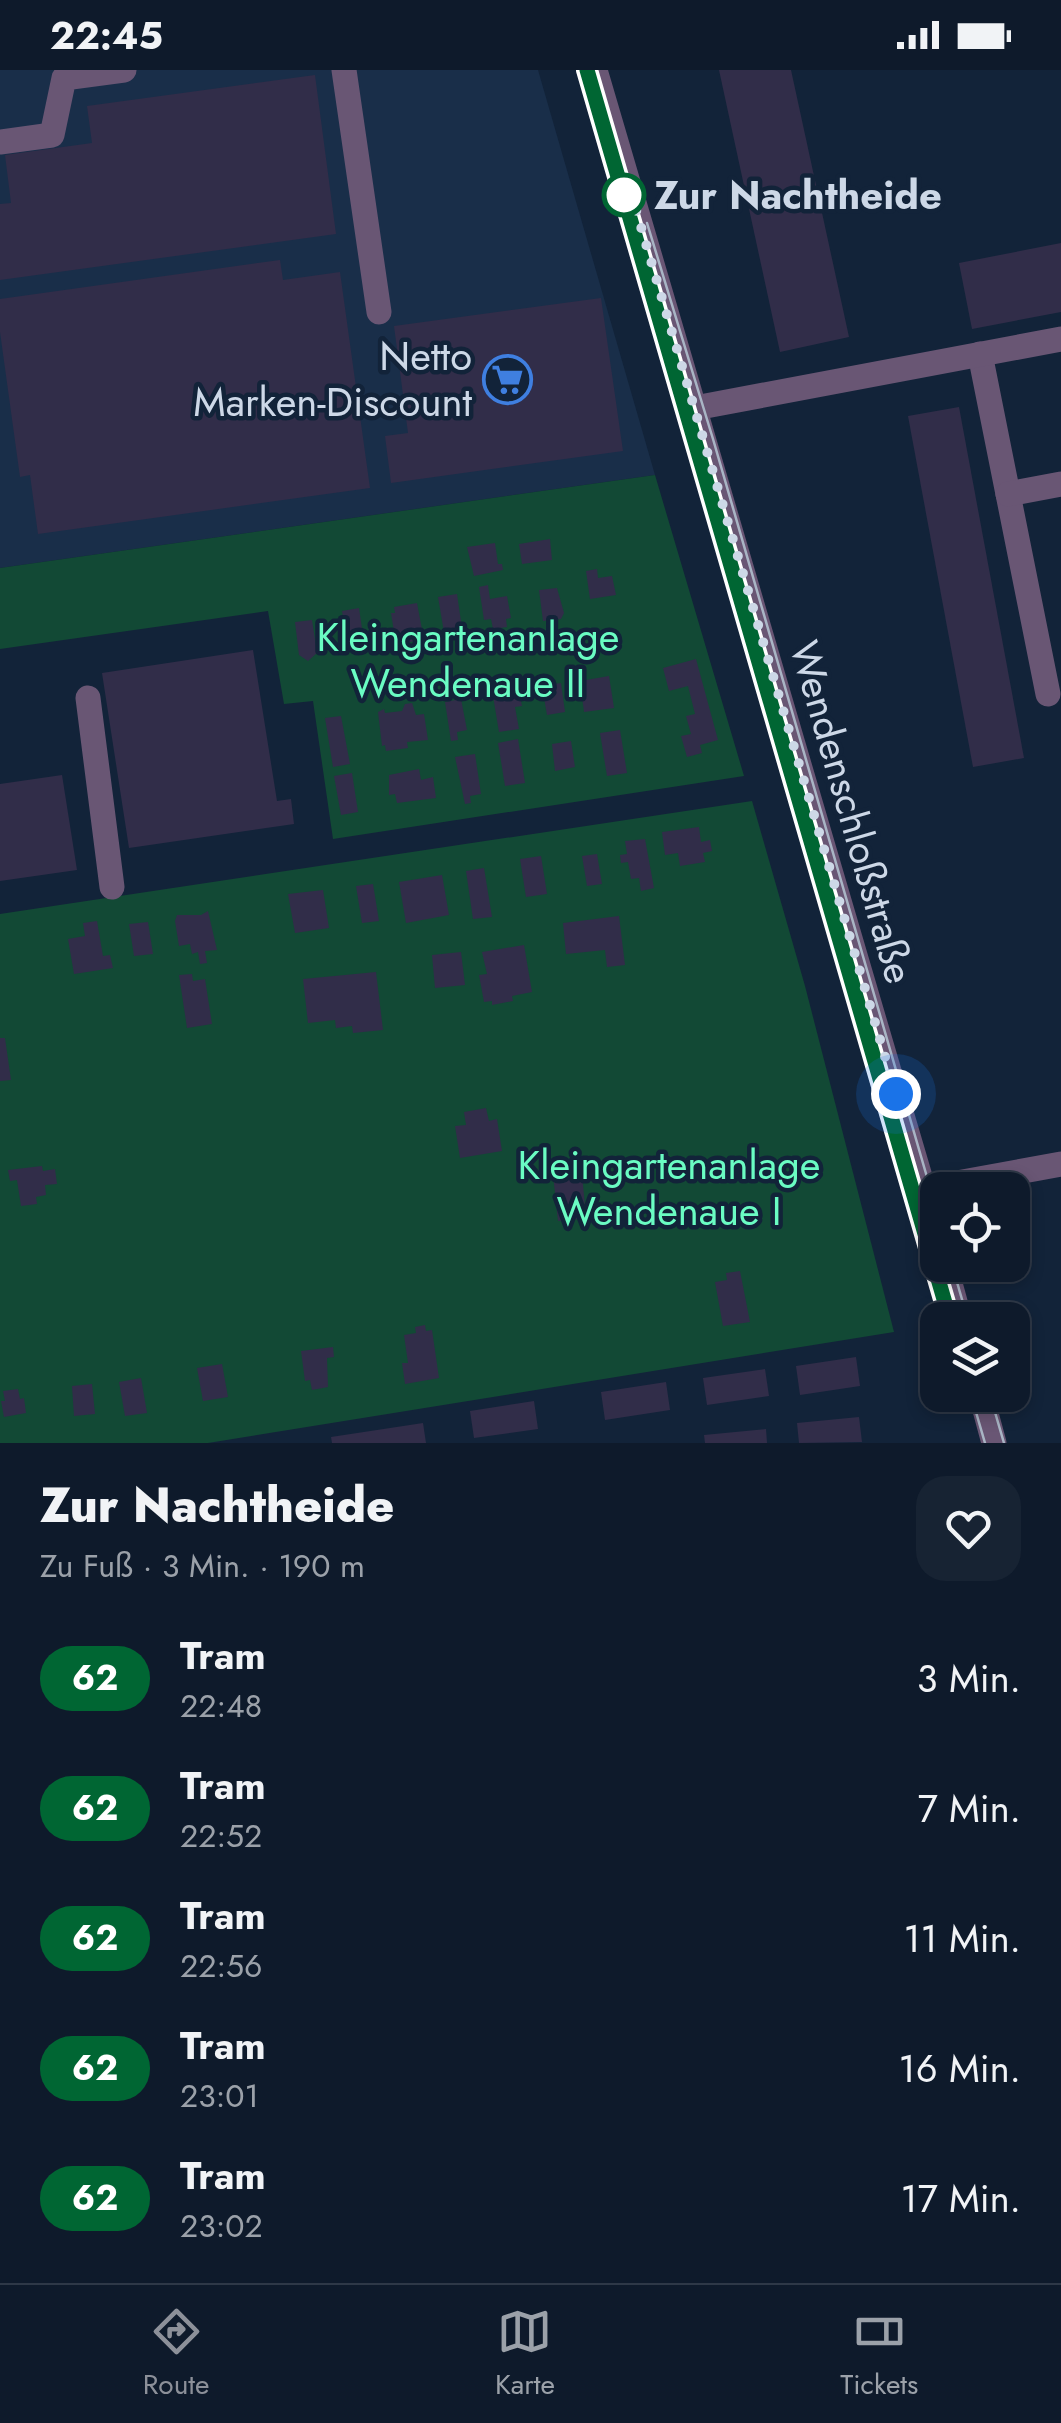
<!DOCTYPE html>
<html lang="de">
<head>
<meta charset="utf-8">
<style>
  :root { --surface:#0e1a2b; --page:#172333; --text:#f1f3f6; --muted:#9ba1a9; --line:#2e3847; --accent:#8c9099 }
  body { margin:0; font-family:Jost,sans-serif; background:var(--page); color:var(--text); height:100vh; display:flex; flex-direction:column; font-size:38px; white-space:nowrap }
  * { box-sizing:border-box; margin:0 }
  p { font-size:32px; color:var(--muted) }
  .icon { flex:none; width:55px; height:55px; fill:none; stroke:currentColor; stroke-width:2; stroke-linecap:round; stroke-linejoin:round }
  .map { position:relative; height:1373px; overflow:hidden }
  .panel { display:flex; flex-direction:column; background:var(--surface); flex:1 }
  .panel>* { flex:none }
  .badge { padding:0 20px; border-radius:32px; font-size:35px; line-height:65px }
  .tools { position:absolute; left:920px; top:1102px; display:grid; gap:20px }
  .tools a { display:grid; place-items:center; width:110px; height:110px; border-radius:20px; background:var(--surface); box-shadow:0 5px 15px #0003,0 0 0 2px var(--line); font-size:50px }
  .you { position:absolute; width:50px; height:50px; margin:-25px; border:8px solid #fff; border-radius:50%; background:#1a73e8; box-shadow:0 0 0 15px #1a73e833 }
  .map>.badge { position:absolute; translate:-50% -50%; box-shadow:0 0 0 5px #fff }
  .round { display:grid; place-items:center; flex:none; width:105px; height:105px; border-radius:30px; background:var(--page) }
  .overview { display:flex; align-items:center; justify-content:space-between; height:170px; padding:0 40px }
  h1 { font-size:48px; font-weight:800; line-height:75px }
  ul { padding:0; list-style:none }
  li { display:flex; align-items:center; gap:30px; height:130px; padding:0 40px }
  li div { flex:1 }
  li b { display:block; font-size:38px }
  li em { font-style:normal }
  li .badge { min-width:110px; font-weight:700; text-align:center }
  .status { display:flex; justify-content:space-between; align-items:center; height:70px; padding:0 50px; background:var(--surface); direction:ltr }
  .status svg { height:28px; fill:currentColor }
  .tab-bar { display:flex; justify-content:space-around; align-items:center; height:140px; border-top:2px solid var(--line); background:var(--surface); font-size:28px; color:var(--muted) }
  .tab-bar a { display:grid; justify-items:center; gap:5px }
  .tab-bar .selected { color:var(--accent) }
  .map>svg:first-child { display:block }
  .built { fill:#192e49 }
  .green { fill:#124935 }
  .building { fill:#312d49 }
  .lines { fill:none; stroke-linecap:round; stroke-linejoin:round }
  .minor { stroke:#695674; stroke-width:25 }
  .tram { stroke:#a9b5c5; stroke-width:2.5 }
  .line-casing { stroke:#fff; stroke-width:22 }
  .line { stroke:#063; stroke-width:15 }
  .walk { stroke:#cdd8e7; stroke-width:10; stroke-dasharray:0 18 }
  .stop-dot { fill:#fff; stroke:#063; stroke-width:5 }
  .labels { text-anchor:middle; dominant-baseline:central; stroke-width:9; stroke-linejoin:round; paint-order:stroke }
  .stop-label { font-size:40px; font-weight:bold; fill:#cdd8e7; stroke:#122339; text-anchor:start }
  .poi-label { font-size:40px; fill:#cdd8e7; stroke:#122339; text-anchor:end }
  .park-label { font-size:40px; fill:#6afcc3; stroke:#122339 }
  .street-label { font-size:40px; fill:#cdd8e7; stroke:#122339 }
</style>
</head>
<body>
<div class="status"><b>22:45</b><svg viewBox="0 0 49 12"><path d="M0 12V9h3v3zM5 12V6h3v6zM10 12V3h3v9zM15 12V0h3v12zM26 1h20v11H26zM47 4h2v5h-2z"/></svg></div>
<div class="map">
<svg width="1061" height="1373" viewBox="0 0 1061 1373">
  <rect width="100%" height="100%" fill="#122339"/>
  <path class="built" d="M0,0H538L655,405L0,498Z"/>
  <g class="green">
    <path d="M655,405L744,706L333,769L313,631L284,634L268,541L0,579V498Z"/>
    <path d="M752,731L805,916L894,1262L208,1373H0V844Z"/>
  </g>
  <g class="building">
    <path d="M719,0H791L849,267L780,282Z"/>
    <path d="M315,5L336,164L0,210V134L11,133L5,85L92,73L87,36Z"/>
    <path d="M1061,173V242L972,259L959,193Z"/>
    <path d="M280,190L283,210L340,202L370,418L38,464L30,405L20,407L0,262V229Z"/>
    <path d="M601,228L623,381L391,413L385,366L408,363L394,256Z"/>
    <path d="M959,337L1024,688L973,697L908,346Z"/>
    <path d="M550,469L552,490L522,494L519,474Z"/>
    <path d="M495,473L498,494H502L503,500L474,506L467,477Z"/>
    <path d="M597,499L598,508L612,506L616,525L590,529L586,501Z"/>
    <path d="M488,515L490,529L507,526L511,548L506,549L507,557L493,559L491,549L484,550L479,517Z"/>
    <path d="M557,518L564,543L561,549L543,551L539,520Z"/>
    <path d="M457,524L463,565L445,568L438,527Z"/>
    <path d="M417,533L424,570L396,574L391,543H395L394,537Z"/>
    <path d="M359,538L365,579L349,582L342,541Z"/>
    <path d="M312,550L317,583L308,591L299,585L295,552Z"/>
    <path d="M253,580L277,731L291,729L294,754L129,778L102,603Z"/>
    <path d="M696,589L718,670L700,675L702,683L687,687L681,666L691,664L686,646L695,644L688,616L669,621L663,598Z"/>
    <path d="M609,606L614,638L584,642L580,611Z"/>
    <path d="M561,613L565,642L547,645L542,616Z"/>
    <path d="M513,617V621H519L522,636L515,637L519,659L499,662L492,620Z"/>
    <path d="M461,629L467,660L457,662L458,670L451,671L445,632Z"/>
    <path d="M412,633L416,645L424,644L428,670L407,672L408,678L386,681L385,675L382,676L378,642L384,639L385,643L402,641L405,634Z"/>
    <path d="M341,646L350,694L333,697L325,648Z"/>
    <path d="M620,660L627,703L607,706L600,663Z"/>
    <path d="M518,669L525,713L505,716L498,673Z"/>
    <path d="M571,671L575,697L555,701L552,674Z"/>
    <path d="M475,684L481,724L470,726L471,733L465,734L455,687Z"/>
    <path d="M419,699L421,710L433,707L436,728L397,733L395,724L389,725V705Z"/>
    <path d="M352,703L358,742L341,745L334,706Z"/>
    <path d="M62,705L77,800L0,811V714Z"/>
    <path d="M699,757L701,772L710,770L712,781L703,783L705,792L680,796L678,783L665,785L662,762Z"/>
    <path d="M645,769L654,818L641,821L639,808L631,809L628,792L621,793L620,785L627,784L625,771Z"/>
    <path d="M597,784L602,814L587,816L582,786Z"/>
    <path d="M541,786L547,824L526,827L520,789Z"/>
    <path d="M484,798L492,847L473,849L466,801Z"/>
    <path d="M442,805L449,845L406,853L399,812Z"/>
    <path d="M373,814L379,851L362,853L356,816Z"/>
    <path d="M323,820L329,858L295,863L288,824Z"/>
    <path d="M208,841L217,880L205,881L207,893L200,894L198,882L192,884L190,874L179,876L175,851L177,845H201Z"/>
    <path d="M619,846L625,895L607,897L605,880L566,884L563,853Z"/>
    <path d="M97,851L103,886L110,885L113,898L74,904L68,869L85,866L83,853Z"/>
    <path d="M148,852L153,884L134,886L129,854Z"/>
    <path d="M524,875L532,922L512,926L513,931L492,935V931L484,932L479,905L487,904L482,882Z"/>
    <path d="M461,882L465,915L435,918L432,885Z"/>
    <path d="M376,902L383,960L353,963L352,956L336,958L335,950L308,953L303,909Z"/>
    <path d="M192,904L193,911L205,909L212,954L187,958L179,905Z"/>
    <path d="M0,968H5L11,1010L0,1011Z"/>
    <path d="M486,1038L489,1051L497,1049L502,1081L460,1088L455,1056L466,1055L464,1042Z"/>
    <path d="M581,1092L586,1148L558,1151L552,1095Z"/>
    <path d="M42,1096L43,1101L55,1099L57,1114L45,1115L46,1125L36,1127L37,1134L21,1136L17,1110L10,1111L8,1100Z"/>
    <path d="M740,1201L750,1252L723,1256L715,1212L727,1210L726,1203Z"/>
    <path d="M425,1255L426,1261L432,1260L439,1308L405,1314L402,1293H408L404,1265L416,1263L415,1257Z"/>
    <path d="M333,1277L334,1287L327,1288L328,1317L312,1320L310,1310L305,1311L301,1281Z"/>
    <path d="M856,1287L860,1316L800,1325L796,1296Z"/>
    <path d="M222,1294L228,1327L203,1331L197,1298Z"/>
    <path d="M765,1299L769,1326L707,1335L703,1308Z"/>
    <path d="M141,1308L147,1343L125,1346L119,1312Z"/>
    <path d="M666,1312L670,1340L605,1350L601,1322Z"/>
    <path d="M92,1314L95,1344L74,1346L72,1316Z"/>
    <path d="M18,1319L20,1329L24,1328L26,1343L4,1347L1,1331H5L3,1321Z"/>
    <path d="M534,1331L538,1359L474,1368L470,1341Z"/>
    <path d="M859,1347L862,1372L799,1373L797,1353Z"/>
    <path d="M423,1353L426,1373H332L331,1367Z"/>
    <path d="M766,1359L767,1373H705L704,1365Z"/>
  </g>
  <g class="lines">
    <g class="minor">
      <path d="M344,0L379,242"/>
      <path d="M595,0L938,1168"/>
      <path d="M0,72L52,65L64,8L124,0"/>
      <path d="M980,284L1048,624"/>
      <path d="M695,338L1061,269"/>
      <path d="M1008,424L1061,414"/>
      <path d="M88,628L112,817"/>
      <path d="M924,1119L1061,1094"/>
      <path d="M945,1195L960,1250"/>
      <path d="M981,1325L994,1373"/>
    </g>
    <g class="tram">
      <path d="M587,0L950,1250"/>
      <path d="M647,153L713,369L938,1145"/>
      <path d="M952,1195L968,1250"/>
      <path d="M971,1325L985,1373"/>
      <path d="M990,1325L1004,1373"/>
    </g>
  </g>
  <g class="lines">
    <defs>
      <path id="line" d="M587,0L950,1250"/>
    </defs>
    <use href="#line" class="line-casing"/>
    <use href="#line" class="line"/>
    <path class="walk" d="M624,125L629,116L896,1024"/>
  </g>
  <defs>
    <symbol id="supermarket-ring" viewBox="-11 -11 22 22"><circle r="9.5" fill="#122339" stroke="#3f7fe0" stroke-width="1.5"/><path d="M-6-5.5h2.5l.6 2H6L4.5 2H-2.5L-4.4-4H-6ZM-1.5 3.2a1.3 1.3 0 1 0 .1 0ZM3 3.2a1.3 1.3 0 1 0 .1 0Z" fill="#3f7fe0"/></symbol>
  </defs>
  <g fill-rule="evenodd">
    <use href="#supermarket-ring" x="480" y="282" width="55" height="55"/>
  </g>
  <circle class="stop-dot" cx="624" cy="125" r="20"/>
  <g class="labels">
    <g class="stop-label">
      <text x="654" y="125">Zur Nachtheide</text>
    </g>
    <g class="poi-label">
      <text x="472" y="286">Netto<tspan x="472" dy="46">Marken-Discount</tspan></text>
    </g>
    <g class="park-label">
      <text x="468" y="567">Kleingartenanlage<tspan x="468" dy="46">Wendenaue II</tspan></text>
      <text x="669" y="1095">Kleingartenanlage<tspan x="669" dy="46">Wendenaue I</tspan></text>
    </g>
    <g class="street-label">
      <text transform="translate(852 742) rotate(74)">Wendenschloßstraße</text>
    </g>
  </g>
</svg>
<div class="tools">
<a><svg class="icon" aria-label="locate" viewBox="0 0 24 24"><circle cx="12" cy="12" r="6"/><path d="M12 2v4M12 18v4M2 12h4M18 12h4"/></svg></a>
<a><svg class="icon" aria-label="layers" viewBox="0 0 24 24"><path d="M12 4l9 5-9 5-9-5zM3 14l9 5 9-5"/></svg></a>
</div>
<div class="you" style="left:896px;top:1024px"></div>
</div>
<section class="panel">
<div class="overview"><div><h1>Zur Nachtheide</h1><p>Zu Fuß · 3 Min. · 190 m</p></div><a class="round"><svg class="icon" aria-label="heart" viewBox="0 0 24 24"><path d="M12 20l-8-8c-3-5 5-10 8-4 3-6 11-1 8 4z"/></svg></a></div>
<ul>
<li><span class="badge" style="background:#063;color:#fff">62</span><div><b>Tram</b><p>22:48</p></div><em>3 Min.</em></li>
<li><span class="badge" style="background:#063;color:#fff">62</span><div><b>Tram</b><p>22:52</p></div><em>7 Min.</em></li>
<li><span class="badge" style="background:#063;color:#fff">62</span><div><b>Tram</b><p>22:56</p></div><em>11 Min.</em></li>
<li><span class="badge" style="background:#063;color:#fff">62</span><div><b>Tram</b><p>23:01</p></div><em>16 Min.</em></li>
<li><span class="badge" style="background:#063;color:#fff">62</span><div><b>Tram</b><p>23:02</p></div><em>17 Min.</em></li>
</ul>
</section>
<nav class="tab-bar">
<a class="selected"><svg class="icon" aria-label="directions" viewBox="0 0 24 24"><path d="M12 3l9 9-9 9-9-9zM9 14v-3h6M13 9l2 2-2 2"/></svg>Route</a>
<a><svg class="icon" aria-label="map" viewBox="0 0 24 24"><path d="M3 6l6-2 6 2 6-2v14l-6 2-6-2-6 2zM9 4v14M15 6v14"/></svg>Karte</a>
<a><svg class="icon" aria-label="tickets" viewBox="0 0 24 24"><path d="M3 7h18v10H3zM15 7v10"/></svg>Tickets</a>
</nav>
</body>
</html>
